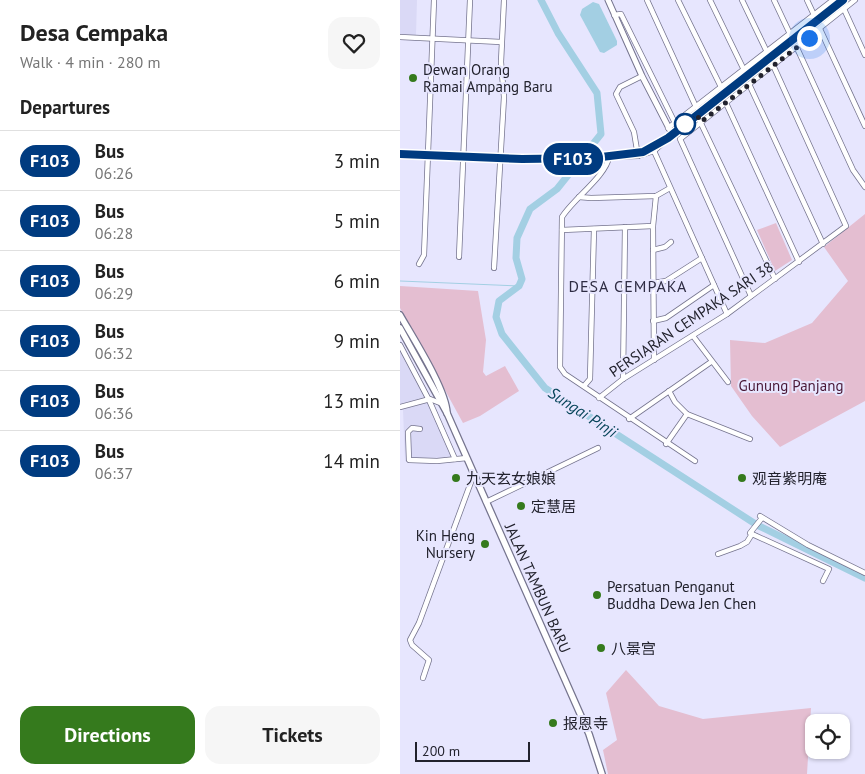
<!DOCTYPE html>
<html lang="en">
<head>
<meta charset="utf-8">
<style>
  :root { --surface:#fff; --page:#f6f6f6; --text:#222; --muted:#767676; --line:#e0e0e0; --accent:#357a1d }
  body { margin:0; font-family:"PT Sans","Noto Sans SC",sans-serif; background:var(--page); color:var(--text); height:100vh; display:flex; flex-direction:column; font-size:19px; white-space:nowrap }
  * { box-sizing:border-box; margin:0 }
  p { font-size:16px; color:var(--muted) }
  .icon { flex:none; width:28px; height:28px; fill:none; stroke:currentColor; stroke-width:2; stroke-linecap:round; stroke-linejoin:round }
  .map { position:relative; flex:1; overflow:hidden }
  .sheet { display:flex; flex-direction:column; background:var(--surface); width:400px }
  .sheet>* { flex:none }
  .badge { padding:0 10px; border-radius:16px; font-size:18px; line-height:32px }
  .controls { position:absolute; left:405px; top:714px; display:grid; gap:10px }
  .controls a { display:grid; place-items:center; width:45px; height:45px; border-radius:10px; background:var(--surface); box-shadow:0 1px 4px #0004; font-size:25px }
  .scale { position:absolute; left:15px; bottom:12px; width:115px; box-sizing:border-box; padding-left:5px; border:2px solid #22222d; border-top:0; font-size:14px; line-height:18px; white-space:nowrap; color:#22222d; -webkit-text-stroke:4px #e7e6fe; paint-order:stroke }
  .you { position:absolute; width:25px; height:25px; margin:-12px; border:4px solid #fff; border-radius:50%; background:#1a73e8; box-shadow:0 0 0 8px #1a73e833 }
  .map>.badge { position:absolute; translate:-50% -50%; box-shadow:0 0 0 2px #fff }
  h2 { padding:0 20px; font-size:19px; line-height:45px }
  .round { display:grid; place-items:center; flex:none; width:52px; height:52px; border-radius:15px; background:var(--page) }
  .overview { display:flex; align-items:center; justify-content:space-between; height:85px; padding:0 20px }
  h1 { font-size:24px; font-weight:800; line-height:38px }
  .action { display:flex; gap:10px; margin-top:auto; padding:10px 20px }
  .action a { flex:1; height:58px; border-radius:15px; background:var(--accent); color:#fff; font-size:20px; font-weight:800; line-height:58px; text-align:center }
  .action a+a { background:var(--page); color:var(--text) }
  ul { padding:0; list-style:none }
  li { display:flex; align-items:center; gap:15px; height:60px; padding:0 20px; border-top:1px solid var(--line) }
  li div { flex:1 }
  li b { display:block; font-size:19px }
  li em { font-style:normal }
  li .badge { min-width:55px; font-weight:700; text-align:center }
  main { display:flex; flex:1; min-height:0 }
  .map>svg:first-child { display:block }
  .built { fill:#dad9f6 }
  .green { fill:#e4bed1 }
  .water { fill:#a3cfe3 }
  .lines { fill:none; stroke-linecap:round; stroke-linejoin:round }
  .stream { stroke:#a3cfe3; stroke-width:1 }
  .river { stroke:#a3cfe3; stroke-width:7 }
  .minor-casing { stroke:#75748e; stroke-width:6 }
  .tertiary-casing { stroke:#75748e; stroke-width:7 }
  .secondary-casing { stroke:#75748e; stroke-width:8 }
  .minor { stroke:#fff; stroke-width:4.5 }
  .tertiary { stroke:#fff; stroke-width:5 }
  .secondary { stroke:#fff; stroke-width:5.5 }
  .line-casing { stroke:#fff; stroke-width:11 }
  .line { stroke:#003b80; stroke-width:8 }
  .walk { stroke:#22222d; stroke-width:5; stroke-dasharray:0 9 }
  .poi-dot { fill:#357a1d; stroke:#e7e6fe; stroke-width:2 }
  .stop-dot { fill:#fff; stroke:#003b80; stroke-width:2.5 }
  .labels { text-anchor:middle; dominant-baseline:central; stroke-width:4; stroke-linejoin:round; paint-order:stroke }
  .poi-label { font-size:15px; fill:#22222d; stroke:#e7e6fe; text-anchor:start }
  .street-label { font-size:15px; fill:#22222d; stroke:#e7e6fe }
  .park-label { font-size:15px; fill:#491836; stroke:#e7e6fe }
  .neighbourhood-label { font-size:16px; letter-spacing:1px; fill:#2e2c43; stroke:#e7e6fe }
  .water-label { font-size:16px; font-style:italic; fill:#07455a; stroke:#e7e6fe }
</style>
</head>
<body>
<main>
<section class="sheet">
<div class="overview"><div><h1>Desa Cempaka</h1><p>Walk · 4 min · 280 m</p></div><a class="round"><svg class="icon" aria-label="heart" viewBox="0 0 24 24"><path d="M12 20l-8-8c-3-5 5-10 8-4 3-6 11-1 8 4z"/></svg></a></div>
<h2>Departures</h2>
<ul>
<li><span class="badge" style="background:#003b80;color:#fff">F103</span><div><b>Bus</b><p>06:26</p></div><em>3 min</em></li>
<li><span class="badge" style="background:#003b80;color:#fff">F103</span><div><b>Bus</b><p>06:28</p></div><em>5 min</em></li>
<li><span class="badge" style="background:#003b80;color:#fff">F103</span><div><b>Bus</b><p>06:29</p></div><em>6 min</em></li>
<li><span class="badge" style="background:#003b80;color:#fff">F103</span><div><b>Bus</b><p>06:32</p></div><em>9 min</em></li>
<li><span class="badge" style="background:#003b80;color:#fff">F103</span><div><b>Bus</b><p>06:36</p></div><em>13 min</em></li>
<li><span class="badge" style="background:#003b80;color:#fff">F103</span><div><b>Bus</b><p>06:37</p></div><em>14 min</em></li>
</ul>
<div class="action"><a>Directions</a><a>Tickets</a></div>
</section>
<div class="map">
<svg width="465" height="774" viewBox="0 0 465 774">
  <rect width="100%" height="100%" fill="#e7e6fe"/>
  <g class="built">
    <path d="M0,0H17L16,35L0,34Z"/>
    <path d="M0,344L57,460L5,461L3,410H0Z"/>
  </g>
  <g class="green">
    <path d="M465,214V401L380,447L352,416L331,386L330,340L365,343L412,323L448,281L424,247Z"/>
    <path d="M376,223L392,260L375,271L357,230Z"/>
    <path d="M0,286L78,291L86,340L83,372L86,376L105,366L119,391L80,416L63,423L0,308Z"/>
    <path d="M226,670L259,706L303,719L411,708L407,774H208L203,750L217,740L206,693Z"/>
  </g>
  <path class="water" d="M193,2L199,4L217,41V45L204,53L200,52L180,15L182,9Z"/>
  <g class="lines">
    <path class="stream" d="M0,281L119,286"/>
    <path class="river" d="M141,0L158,33L197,93L201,134L157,189L130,209L117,238L116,258L122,279L119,286L99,301L96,317L102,334L145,388L357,525L465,578"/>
    <defs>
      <g id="minor">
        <path d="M247,0L296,107"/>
        <path d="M278,0L321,87"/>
        <path d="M310,0L344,70"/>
        <path d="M342,0L367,52"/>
        <path d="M374,0L390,34"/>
        <path d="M407,0L414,15"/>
        <path d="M444,9L465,55"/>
        <path d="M214,15L221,14L275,123"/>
        <path d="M420,29L465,126"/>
        <path d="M0,37L101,42"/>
        <path d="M397,48L453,170L465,187"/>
        <path d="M349,84L423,244"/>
        <path d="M326,103L399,262"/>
        <path d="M297,115L375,279"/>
        <path d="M268,128L433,0"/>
        <path d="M254,151L327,314"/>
        <path d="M0,153L139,159L238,156L254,151L272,134"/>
        <path d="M224,154L247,150L261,142"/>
        <path d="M238,156L234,132L216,94L220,87L242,76"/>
        <path d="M209,157C206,176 173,199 162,217L160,367L165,374L295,461"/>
        <path d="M179,197L191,198L256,196L270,188"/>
        <path d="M162,230L253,226"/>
        <path d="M253,250L265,247L271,242"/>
        <path d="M59,257L70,0"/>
        <path d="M19,264L24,255L34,0"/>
        <path d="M94,268L104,97L101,62L104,0"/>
        <path d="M253,283L266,281L302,258"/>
        <path d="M351,296L280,139L455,0"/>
        <path d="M253,321L266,318L314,285"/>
        <path d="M293,336L328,382"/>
        <path d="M0,345L29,400L55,459"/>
        <path d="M254,360L253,226L256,196"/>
        <path d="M223,379L225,227"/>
        <path d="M184,386L190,379L194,229"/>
        <path d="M269,391L275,402L287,414L350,439"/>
        <path d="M199,398L223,379L327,314L446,226L373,65"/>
        <path d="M0,407L30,399L40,403"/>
        <path d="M229,419L311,362"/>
        <path d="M20,429L12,428L8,432L9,460L37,461L67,458"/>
        <path d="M266,444L287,414"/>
        <path d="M86,502L198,448"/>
        <path d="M360,516L408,545L465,573"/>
        <path d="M352,534L429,569L423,581"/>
        <path d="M318,554L340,546L347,542L352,534L350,533L362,518"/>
        <path d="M23,678L29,660L12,645L10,640L19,623L74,474"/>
      </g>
      <path id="tertiary" d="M208,0L242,76L272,134L443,0"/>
      <g id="secondary">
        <path d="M0,315C13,338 46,389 47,413"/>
        <path d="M0,328L47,413L189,734L202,774"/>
      </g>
    </defs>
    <use href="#minor" class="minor-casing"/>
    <use href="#tertiary" class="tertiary-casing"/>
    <use href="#secondary" class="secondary-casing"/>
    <use href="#minor" class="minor"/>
    <use href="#tertiary" class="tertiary"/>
    <use href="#secondary" class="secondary"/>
  </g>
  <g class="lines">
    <defs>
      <path id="line" d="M0,154L122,159L193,158L243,152L268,138L443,0"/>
    </defs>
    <use href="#line" class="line-casing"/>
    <use href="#line" class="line"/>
    <path class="walk" d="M285,124L297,115L301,122L409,38"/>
  </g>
  <g class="poi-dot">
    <circle cx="13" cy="78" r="5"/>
    <circle cx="56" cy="478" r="5"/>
    <circle cx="342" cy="478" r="5"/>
    <circle cx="121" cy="506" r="5"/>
    <circle cx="85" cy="544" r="5"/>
    <circle cx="197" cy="595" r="5"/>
    <circle cx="201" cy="648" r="5"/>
    <circle cx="153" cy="723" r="5"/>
  </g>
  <circle class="stop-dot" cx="285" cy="124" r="10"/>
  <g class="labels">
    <g class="poi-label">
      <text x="23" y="69">Dewan Orang<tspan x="23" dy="17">Ramai Ampang Baru</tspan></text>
      <text x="66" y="478">九天玄女娘娘</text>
      <text x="352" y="478">观音紫明庵</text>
      <text x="131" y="506">定慧居</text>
      <text x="75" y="535" text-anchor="end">Kin Heng<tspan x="75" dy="17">Nursery</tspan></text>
      <text x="207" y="586">Persatuan Penganut<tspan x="207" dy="17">Buddha Dewa Jen Chen</tspan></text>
      <text x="211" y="648">八景宫</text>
      <text x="163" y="723">报恩寺</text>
    </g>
    <g class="street-label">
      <text transform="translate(291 319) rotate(-34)">PERSIARAN CEMPAKA SARI 38</text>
      <text transform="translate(138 588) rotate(66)">JALAN TAMBUN BARU</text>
    </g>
    <g class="park-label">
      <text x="391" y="385">Gunung Panjang</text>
    </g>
    <g class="neighbourhood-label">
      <text x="228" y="286">DESA CEMPAKA</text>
    </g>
    <g class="water-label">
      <text transform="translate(183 412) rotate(33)">Sungai Pinji</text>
    </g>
  </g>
</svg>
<div class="controls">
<a><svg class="icon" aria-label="locate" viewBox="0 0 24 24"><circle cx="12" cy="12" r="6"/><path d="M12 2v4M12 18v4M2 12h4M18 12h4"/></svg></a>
</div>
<div class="scale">200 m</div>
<div class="you" style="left:409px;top:38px"></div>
<b class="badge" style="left:173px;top:159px;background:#003b80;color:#fff">F103</b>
</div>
</main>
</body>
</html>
